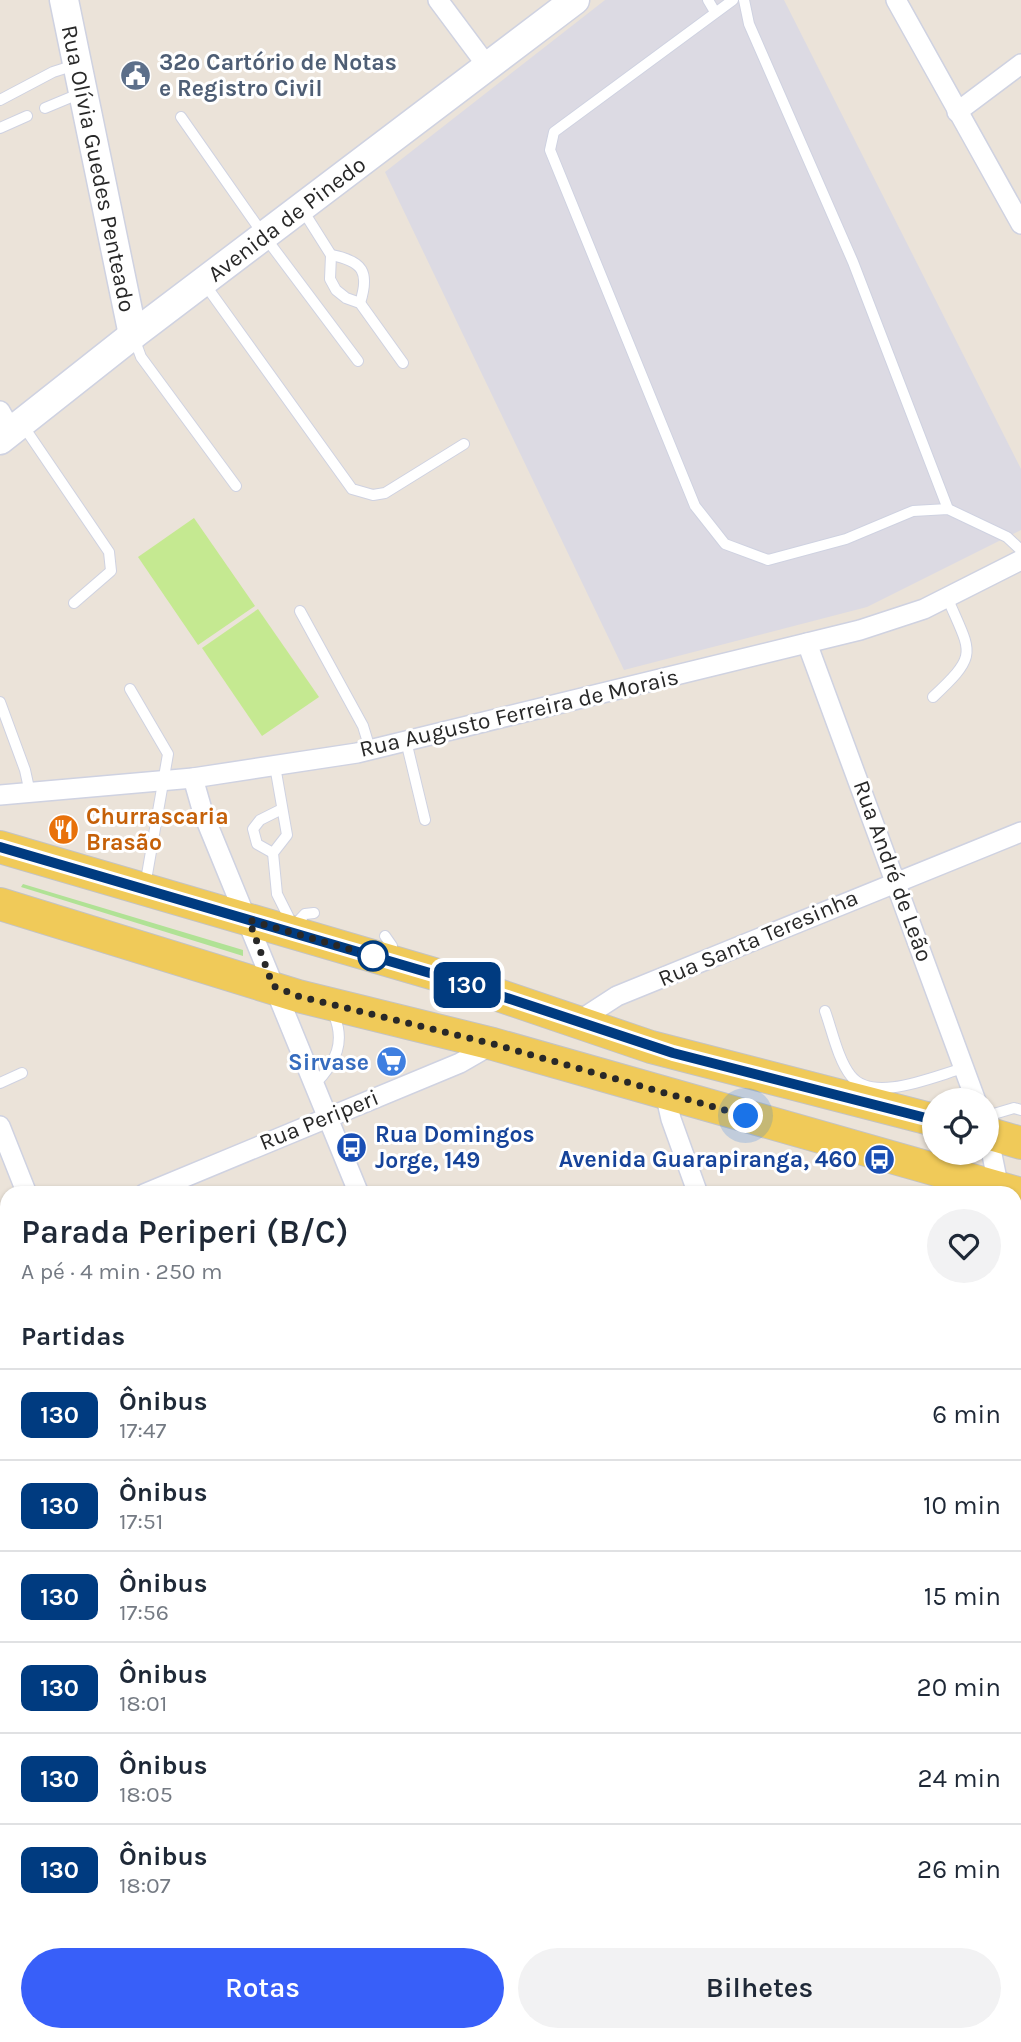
<!DOCTYPE html>
<html lang="pt">
<head>
<meta charset="utf-8">
<style>
  :root { --surface:#fff; --page:#f2f2f3; --text:#1f2937; --muted:#747a83; --line:#e0e1e3; --accent:#385ff9 }
  body { margin:0; font-family:Karla,sans-serif; background:var(--page); color:var(--text); height:100vh; display:flex; flex-direction:column; font-size:26px; white-space:nowrap }
  * { box-sizing:border-box; margin:0 }
  p { font-size:23px; color:var(--muted) }
  .icon { flex:none; width:38px; height:38px; fill:none; stroke:currentColor; stroke-width:2; stroke-linecap:round; stroke-linejoin:round }
  .map { position:relative; flex:1; overflow:hidden }
  .sheet { position:absolute; left:0px; top:1186px; width:1022px; height:856px; display:flex; flex-direction:column; background:var(--surface); border-radius:21px 21px 0 0; box-shadow:0 2px 5px #0004 }
  .sheet>* { flex:none }
  .badge { padding:0 14px; border-radius:10px; font-size:24px; line-height:46px }
  .controls { position:absolute; left:922px; top:1088px; display:grid; gap:14px }
  .controls a { display:grid; place-items:center; width:77px; height:77px; border-radius:50%; background:var(--surface); box-shadow:0 2px 5px #0004; font-size:35px }
  .you { position:absolute; width:35px; height:35px; margin:-18px; border:5px solid #fff; border-radius:50%; background:#1a73e8; box-shadow:0 0 0 10px #1a73e833 }
  .map>.badge { position:absolute; translate:-50% -50%; box-shadow:0 0 0 4px #fff }
  h2 { padding:0 21px; font-size:26px; line-height:63px }
  .round { display:grid; place-items:center; flex:none; width:74px; height:74px; border-radius:37px; background:var(--page) }
  .headline { display:flex; align-items:center; justify-content:space-between; height:119px; padding:0 21px }
  h1 { font-size:33px; font-weight:600; line-height:52px }
  .primary-button { display:flex; gap:14px; margin-top:auto; padding:14px 21px }
  .primary-button a { flex:1; height:80px; border-radius:42px; background:var(--accent); color:#fff; font-size:28px; font-weight:600; line-height:80px; text-align:center }
  .primary-button a+a { background:var(--page); color:var(--text) }
  ul { padding:0; list-style:none }
  li { display:flex; align-items:center; gap:21px; height:91px; padding:0 21px; border-top:2px solid var(--line) }
  li div { flex:1 }
  li b { display:block; font-size:26px }
  li em { font-style:normal }
  li .badge { min-width:77px; font-weight:700; text-align:center }
  .map>svg:first-child { display:block }
  .industrial { fill:#dcdae3 }
  .green { fill:#b0e295 }
  .pitch { fill:#c5e991 }
  .lines { fill:none; stroke-linecap:round; stroke-linejoin:round }
  .lane-casing { stroke:#cfd2e1; stroke-width:12 }
  .street-casing { stroke:#cfd2e1; stroke-width:22 }
  .secondary-casing { stroke:#cfd2e1; stroke-width:31 }
  .primary-casing { stroke:#c3c3c3; stroke-width:34 }
  .lane { stroke:#fff; stroke-width:10 }
  .street { stroke:#fff; stroke-width:19 }
  .secondary { stroke:#fff; stroke-width:28 }
  .primary { stroke:#f0ca59; stroke-width:32 }
  .line-casing { stroke:#fff; stroke-width:16 }
  .line { stroke:#003b80; stroke-width:10 }
  .walk { stroke:#282828; stroke-width:7; stroke-dasharray:0 12.6 }
  .stop-dot { fill:#fff; stroke:#003b80; stroke-width:3.5 }
  .labels { text-anchor:middle; dominant-baseline:central; stroke-width:6; stroke-linejoin:round; paint-order:stroke }
  .service-label { font-size:23px; font-weight:bold; fill:#4e5e75; stroke:#fff; text-anchor:start }
  .street-label { font-size:23px; fill:#282828; stroke:#fff }
  .food-label { font-size:23px; font-weight:bold; fill:#c56008; stroke:#fff; text-anchor:start }
  .shop-label { font-size:23px; font-weight:bold; fill:#366cbe; stroke:#fff; text-anchor:end }
  .transit-label { font-size:23px; font-weight:bold; fill:#164399; stroke:#fff; text-anchor:start }
</style>
</head>
<body>
<div class="map">
<svg width="1021" height="2042" viewBox="0 0 1021 2042">
  <rect width="100%" height="100%" fill="#ebe3d9"/>
  <path class="industrial" d="M605,0H784L1021,469V530L867,607L624,670L385,172Z"/>
  <path class="green" d="M23,884L243,950V956L21,887Z"/>
  <g class="pitch">
    <path d="M194,518L255,606L198,645L138,557Z"/>
    <path d="M258,609L319,697L262,736L202,648Z"/>
  </g>
  <g class="lines">
    <defs>
      <g id="lane">
        <path d="M708,0L715,12"/>
        <path d="M733,0L554,132L550,150L695,506L725,544L768,560L846,539L913,511L948,509L1007,537L1021,550"/>
        <path d="M744,0L749,24L853,262L948,509"/>
        <path d="M0,100L53,72L75,65"/>
        <path d="M45,108L81,93"/>
        <path d="M181,117L265,237L358,361"/>
        <path d="M0,128L27,116"/>
        <path d="M302,209L331,255L330,279L336,290L346,298L360,303L403,363"/>
        <path d="M331,255C363,261 370,272 360,303"/>
        <path d="M204,283L352,489L373,495L385,493L464,444"/>
        <path d="M134,338L141,357L236,486"/>
        <path d="M22,424L109,552L111,571L74,603"/>
        <path d="M300,611L363,726L370,749"/>
        <path d="M130,689L168,754L145,886"/>
        <path d="M933,697C980,653 971,654 947,597"/>
        <path d="M0,702L25,770L30,793"/>
        <path d="M406,741L425,820"/>
        <path d="M275,766L287,835L273,853L277,894L292,924"/>
        <path d="M273,853L257,844L253,829L260,820L282,809"/>
        <path d="M292,928L305,914L314,913"/>
        <path d="M385,936L392,946V958"/>
        <path d="M825,1011C832,1030 838,1060 851,1076C873,1104 937,1075 964,1068"/>
        <path d="M0,1083L22,1073"/>
        <path d="M314,1085C336,1063 347,1041 332,1011"/>
        <path d="M987,1116L1014,1108L1021,1110"/>
        <path d="M1015,1357L1021,1353"/>
      </g>
      <g id="street">
        <path d="M438,0L488,67"/>
        <path d="M896,0L1021,224"/>
        <path d="M957,112L1021,64"/>
        <path d="M0,411L12,432"/>
        <path d="M807,643L976,1101"/>
        <path d="M193,778L203,813L359,1194"/>
        <path d="M0,795L193,778L357,753L860,630L924,609L1021,560"/>
        <path d="M577,1022L617,996L1021,832"/>
        <path d="M665,1093L671,1119L698,1194"/>
        <path d="M0,1126L27,1194"/>
        <path d="M987,1130L1000,1194"/>
        <path d="M144,1194L460,1063L493,1044"/>
        <path d="M952,1194L978,1182"/>
        <path d="M1015,1251L1021,1270"/>
        <path d="M0,1252L7,1250"/>
        <path d="M0,1586L7,1583"/>
        <path d="M1015,1808L1021,1805"/>
        <path d="M0,1944L7,1961"/>
        <path d="M1015,1996L1021,2011"/>
        <path d="M37,2035L40,2042"/>
        <path d="M375,2035L378,2042"/>
        <path d="M704,2035L706,2042"/>
        <path d="M460,2042L476,2035"/>
      </g>
      <g id="secondary">
        <path id="s1" d="M64,0L133,335"/>
        <path id="s2" d="M0,440L133,335L575,0"/>
      </g>
      <g id="primary">
        <path d="M0,847L448,978L651,1047L934,1120"/>
        <path d="M0,904L298,996L493,1044L1021,1194"/>
        <path d="M987,1133L1021,1143"/>
      </g>
    </defs>
    <use href="#lane" class="lane-casing"/>
    <use href="#street" class="street-casing"/>
    <use href="#secondary" class="secondary-casing"/>
    <use href="#primary" class="primary-casing"/>
    <use href="#lane" class="lane"/>
    <use href="#street" class="street"/>
    <use href="#secondary" class="secondary"/>
    <use href="#primary" class="primary"/>
  </g>
  <g class="lines">
    <defs>
      <path id="line" d="M0,847L447,978L673,1053L934,1120"/>
    </defs>
    <use href="#line" class="line-casing"/>
    <use href="#line" class="line"/>
    <path class="walk" d="M373,956L249,920L273,986L298,996L493,1044L746,1116"/>
  </g>
  <defs>
    <symbol id="civic-disc" viewBox="-11 -11 22 22"><circle r="9.5" fill="#5c6f8a" stroke="#fff"/><path d="M-.6-6.5H3V-4.5H.6V-3L4-1V1h2V6H-6V1h2V-1L-.6-3ZM-1.2 2.5V6h2.4V2.5Z" fill="#fff"/></symbol>
    <symbol id="restaurant-disc" viewBox="-11 -11 22 22"><circle r="9.5" fill="#e8710a" stroke="#fff"/><path d="M-5-6h1v4h1v-4h1v4h1v-4h1v5L-1.5 .5V6h-2V.5L-5-1ZM5-6V6H3V1.5H1.5Q1.5-4 5-6Z" fill="#fff"/></symbol>
    <symbol id="supermarket-disc" viewBox="-11 -11 22 22"><circle r="9.5" fill="#3f7fe0" stroke="#fff"/><path d="M-6-5.5h2.5l.6 2H6L4.5 2H-2.5L-4.4-4H-6ZM-1.5 3.2a1.3 1.3 0 1 0 .1 0ZM3 3.2a1.3 1.3 0 1 0 .1 0Z" fill="#fff"/></symbol>
    <symbol id="bus-disc" viewBox="-11 -11 22 22"><circle r="9.5" fill="#1a4fb4" stroke="#fff"/><path d="M-5-6H5V4H4V6H2V4H-2V6H-4V4H-5ZM-3.5-4V0h7V-4ZM-3.5 1.2v1.5H-2V1.2ZM2 1.2v1.5H3.5V1.2Z" fill="#fff"/></symbol>
  </defs>
  <g fill-rule="evenodd">
    <use href="#civic-disc" x="118" y="58" width="35" height="35"/>
    <use href="#restaurant-disc" x="46" y="812" width="35" height="35"/>
    <use href="#supermarket-disc" x="374" y="1044" width="35" height="35"/>
    <use href="#bus-disc" x="334" y="1130" width="35" height="35"/>
    <use href="#bus-disc" x="862" y="1142" width="35" height="35"/>
  </g>
  <circle class="stop-dot" cx="373" cy="956" r="14"/>
  <g class="labels">
    <g class="service-label">
      <text x="159" y="62">32º Cartório de Notas<tspan x="159" dy="26">e Registro Civil</tspan></text>
    </g>
    <g class="street-label">
      <text stroke="none"><textPath href="#s1" startOffset="172">Rua Olívia Guedes Penteado</textPath></text>
      <text stroke="none"><textPath href="#s2" startOffset="362">Avenida de Pinedo</textPath></text>
      <text transform="translate(519 713) rotate(-13)">Rua Augusto Ferreira de Morais</text>
      <text transform="translate(893 871) rotate(70)">Rua André de Leão</text>
      <text transform="translate(758 938) rotate(-23)">Rua Santa Teresinha</text>
      <text transform="translate(319 1120) rotate(-22)">Rua Periperi</text>
    </g>
    <g class="food-label">
      <text x="86" y="816">Churrascaria<tspan x="86" dy="26">Brasão</tspan></text>
    </g>
    <g class="shop-label">
      <text x="369" y="1062">Sirvase</text>
    </g>
    <g class="transit-label">
      <text x="375" y="1134">Rua Domingos<tspan x="375" dy="26">Jorge, 149</tspan></text>
      <text x="857" y="1159" text-anchor="end">Avenida Guarapiranga, 460</text>
    </g>
  </g>
</svg>
<div class="controls">
<a><svg class="icon" aria-label="locate" viewBox="0 0 24 24"><circle cx="12" cy="12" r="6"/><path d="M12 2v4M12 18v4M2 12h4M18 12h4"/></svg></a>
</div>
<div class="you" style="left:746px;top:1116px"></div>
<b class="badge" style="left:467px;top:985px;background:#003b80;color:#fff">130</b>
<section class="sheet">
<div class="headline"><div><h1>Parada Periperi (B/C)</h1><p>A pé · 4 min · 250 m</p></div><a class="round"><svg class="icon" aria-label="heart" viewBox="0 0 24 24"><path d="M12 20l-8-8c-3-5 5-10 8-4 3-6 11-1 8 4z"/></svg></a></div>
<h2>Partidas</h2>
<ul>
<li><span class="badge" style="background:#003b80;color:#fff">130</span><div><b>Ônibus</b><p>17:47</p></div><em>6 min</em></li>
<li><span class="badge" style="background:#003b80;color:#fff">130</span><div><b>Ônibus</b><p>17:51</p></div><em>10 min</em></li>
<li><span class="badge" style="background:#003b80;color:#fff">130</span><div><b>Ônibus</b><p>17:56</p></div><em>15 min</em></li>
<li><span class="badge" style="background:#003b80;color:#fff">130</span><div><b>Ônibus</b><p>18:01</p></div><em>20 min</em></li>
<li><span class="badge" style="background:#003b80;color:#fff">130</span><div><b>Ônibus</b><p>18:05</p></div><em>24 min</em></li>
<li><span class="badge" style="background:#003b80;color:#fff">130</span><div><b>Ônibus</b><p>18:07</p></div><em>26 min</em></li>
</ul>
<div class="primary-button"><a>Rotas</a><a>Bilhetes</a></div>
</section>
</div>
</body>
</html>
